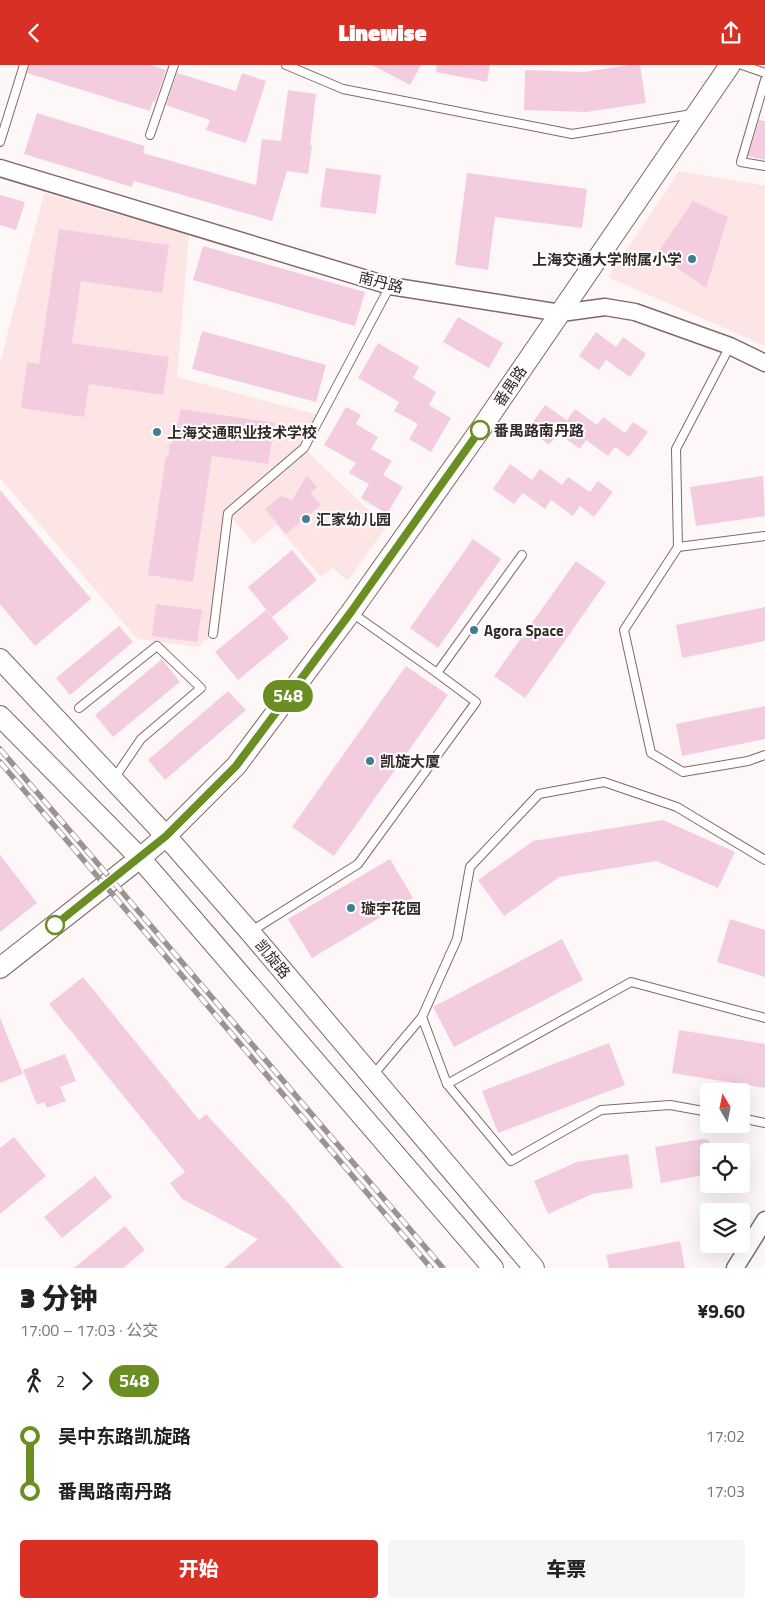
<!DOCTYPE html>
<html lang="zh">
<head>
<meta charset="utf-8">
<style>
  :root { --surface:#fff; --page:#f6f6f6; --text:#222; --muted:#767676; --accent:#d93025 }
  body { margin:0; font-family:"Titillium Web","Noto Sans SC",sans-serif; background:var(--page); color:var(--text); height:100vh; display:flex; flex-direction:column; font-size:19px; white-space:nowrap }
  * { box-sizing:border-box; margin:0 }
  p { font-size:16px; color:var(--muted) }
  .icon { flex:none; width:28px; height:28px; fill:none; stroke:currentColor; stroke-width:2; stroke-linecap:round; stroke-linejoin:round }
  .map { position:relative; height:1203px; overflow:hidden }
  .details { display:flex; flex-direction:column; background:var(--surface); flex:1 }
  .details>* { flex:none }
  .badge { padding:0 10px; border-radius:16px; font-size:18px; line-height:32px }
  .needle { width:32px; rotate:350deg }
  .fabs { position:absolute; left:700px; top:1018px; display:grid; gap:10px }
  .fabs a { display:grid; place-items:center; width:50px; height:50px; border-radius:5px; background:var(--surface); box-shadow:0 5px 20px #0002; font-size:25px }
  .map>.badge { position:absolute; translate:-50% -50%; box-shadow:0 0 0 2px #fff }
  .legs { display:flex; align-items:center; gap:8px; height:55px; padding:0 20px; font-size:16px }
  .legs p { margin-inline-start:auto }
  .summary { display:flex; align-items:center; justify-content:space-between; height:85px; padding:0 20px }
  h1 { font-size:28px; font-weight:800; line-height:38px }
  .cta { display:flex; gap:10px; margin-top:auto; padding:10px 20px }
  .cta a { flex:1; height:58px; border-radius:5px; background:var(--accent); color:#fff; font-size:20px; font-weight:800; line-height:58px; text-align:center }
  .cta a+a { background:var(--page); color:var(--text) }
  ul { padding:0 20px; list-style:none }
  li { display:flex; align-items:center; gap:18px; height:55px; font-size:19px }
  li i { display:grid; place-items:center; width:8px; height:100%; margin:0 6px; background:currentColor }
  li i::after { content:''; width:12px; height:12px; margin:-6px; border:4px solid; border-radius:50%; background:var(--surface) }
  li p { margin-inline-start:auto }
  li:first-child i { background:linear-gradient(#0000 50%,currentColor 0) }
  li:last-child i { background:linear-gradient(currentColor 50%,#0000 0) }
  header { display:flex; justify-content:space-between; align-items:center; height:65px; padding:0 20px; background:var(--accent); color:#fff; font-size:22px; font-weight:800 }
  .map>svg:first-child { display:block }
  .built { fill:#fee5e5 }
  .building { fill:#f4cce0 }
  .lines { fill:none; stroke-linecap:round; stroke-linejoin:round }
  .service-casing { stroke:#836768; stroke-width:10 }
  .minor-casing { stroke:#836768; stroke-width:19 }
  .tertiary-casing { stroke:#836768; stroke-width:22 }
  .service { stroke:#fff; stroke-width:8 }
  .minor { stroke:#fff; stroke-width:16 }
  .tertiary { stroke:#fff; stroke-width:20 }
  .rail-casing { stroke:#9b9292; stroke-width:5.5 }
  .rail { stroke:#fff; stroke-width:4; stroke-dasharray:11; stroke-linecap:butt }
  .line-1-casing { stroke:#fff; stroke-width:11 }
  .line-1 { stroke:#6b8e23; stroke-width:8 }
  .poi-dot { fill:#417e94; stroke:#fff; stroke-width:2 }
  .stop-1-dot { fill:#fff; stroke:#6b8e23; stroke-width:2.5 }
  .labels { text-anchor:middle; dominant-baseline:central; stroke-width:4; stroke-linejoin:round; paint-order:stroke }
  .poi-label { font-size:15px; font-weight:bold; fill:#342929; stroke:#fff; text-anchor:start }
  .street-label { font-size:15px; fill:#342929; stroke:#fff }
  .stop-label { font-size:15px; font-weight:bold; fill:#342929; stroke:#fff; text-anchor:start }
</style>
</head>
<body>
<header><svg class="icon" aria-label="back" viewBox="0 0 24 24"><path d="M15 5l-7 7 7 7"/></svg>Linewise<svg class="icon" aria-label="share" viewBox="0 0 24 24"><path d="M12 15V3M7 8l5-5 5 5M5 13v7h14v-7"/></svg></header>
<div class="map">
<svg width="765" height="1203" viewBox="0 0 765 1203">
  <rect width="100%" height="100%" fill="#fef7f7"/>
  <g class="built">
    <path d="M679,106L765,121V281L608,212Z"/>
    <path d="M44,128L189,170L177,312L322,351L304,383L386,462L348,516L333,503L321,512L276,460L253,479L229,449L213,569L198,582L137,574L0,413V298Z"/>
  </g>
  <g class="building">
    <path d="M30,0H151L166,5L155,37L153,36L150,46L27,8Z"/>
    <path d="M372,0H421L410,20Z"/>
    <path d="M437,0H490L487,17L436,7Z"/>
    <path d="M629,0H640L646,38L586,47L524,45L525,5L584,7Z"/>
    <path d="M177,8L236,26L242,8L266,16L246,78L206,65L210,55L166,40Z"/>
    <path d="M288,25L316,29L310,80H312L308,109L287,106L272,156L134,116L132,122L24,89L37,48L145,81L143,88L256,120L262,74L281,76Z"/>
    <path d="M759,55L765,56V95L748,91Z"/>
    <path d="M326,103L381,110L376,149L320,142Z"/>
    <path d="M467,108L587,124L582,163L495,152L488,205L455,200Z"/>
    <path d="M0,130L25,137L16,165L0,160Z"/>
    <path d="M693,136L728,152L706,223L657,189Z"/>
    <path d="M59,164L169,180L162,228L81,216L72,278L169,292L163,330L89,319L84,352L21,343L27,297L39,299Z"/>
    <path d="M203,181L365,227L355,261L193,215Z"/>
    <path d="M458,252L503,278L489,303L443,277Z"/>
    <path d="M202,266L326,300L316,337L192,304Z"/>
    <path d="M596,267L616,282L623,272L646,289L630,312L606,295L599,305L579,291Z"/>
    <path d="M378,278L419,302L413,313L436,327L429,340L451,353L431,387L409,374L418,359L394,346L399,337L358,313Z"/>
    <path d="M545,340L567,355L575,344L597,360L603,352L625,368L633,357L648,367L629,392L615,382L608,391L586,375L580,384L558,368L549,380L528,364Z"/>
    <path d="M346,342L361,350L356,359L378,372L371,384L392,396L383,410L403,422L387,449L361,433L369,419L349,408L356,398L324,380Z"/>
    <path d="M181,344L275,358L268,399L212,391L193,517L148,510L166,391L168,392L170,378L172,379Z"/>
    <path d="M510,399L532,415L540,404L562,420L568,412L590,427L598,416L613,427L594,452L580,441L573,451L551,435L545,444L523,428L514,439L493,424Z"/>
    <path d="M307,410L317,422L310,428L321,440L286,469L265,444L281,431L292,435Z"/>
    <path d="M763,411L765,451L696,461L690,422Z"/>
    <path d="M0,425L91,534L35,581L0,539Z"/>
    <path d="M473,474L501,494L438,583L410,563Z"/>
    <path d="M292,485L317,515L272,552L248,522Z"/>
    <path d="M576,496L606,517L525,633L494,611Z"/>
    <path d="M156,539L202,545L197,577L152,571Z"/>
    <path d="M765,542V576L682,593L676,560Z"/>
    <path d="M266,545L289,573L238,615L215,587Z"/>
    <path d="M119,561L133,577L70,630L56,613Z"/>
    <path d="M162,594L180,617L113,672L95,650Z"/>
    <path d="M406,601L448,630L334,791L292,762Z"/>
    <path d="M228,626L246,645L165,715L148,695Z"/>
    <path d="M765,641V674L682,691L676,659Z"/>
    <path d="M663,755L735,787L718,823L656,796L559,812L504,851L478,815L533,776Z"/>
    <path d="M0,790L37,838L0,867Z"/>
    <path d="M390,794L413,833L312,893L288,854Z"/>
    <path d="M730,854L765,865V912L717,897Z"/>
    <path d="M562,874L583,915L454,982L433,942Z"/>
    <path d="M83,912L199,1055L206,1049L290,1140L343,1203H224L258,1174L182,1134L170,1118L185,1107L49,939Z"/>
    <path d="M0,953L23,1009L0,1018Z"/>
    <path d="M679,965L765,979V1023L672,1008Z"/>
    <path d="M609,978L625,1020L498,1068L482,1026Z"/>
    <path d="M65,989L76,1016L60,1022L66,1036L47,1043L44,1037L37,1040L23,1005Z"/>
    <path d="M14,1072L46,1111L0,1149V1083Z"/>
    <path d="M702,1074L709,1075V1109L661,1118L655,1082Z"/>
    <path d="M628,1089L633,1123L592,1129L548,1149L534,1116L577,1097Z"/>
    <path d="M95,1111L112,1132L62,1173L44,1152Z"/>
    <path d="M125,1161L145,1185L123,1203H74Z"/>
    <path d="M680,1176L685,1203H609L606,1190Z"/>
  </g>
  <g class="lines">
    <defs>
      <g id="service">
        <path d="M286,0L343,24L572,69L692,49"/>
        <path d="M742,0L765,8"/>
        <path d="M765,15L741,97L765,101"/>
        <path d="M150,70L174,0"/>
        <path d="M0,77L24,0"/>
        <path d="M730,281L676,384L678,482L765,471"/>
        <path d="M678,482L624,565L651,688L683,707L748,696L765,690"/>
        <path d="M213,569L228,448L304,383L390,221"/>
        <path d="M437,608L522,490"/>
        <path d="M79,643L157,581L201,623L141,674L113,715"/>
        <path d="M250,867L358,799L476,637L437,608L352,548"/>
        <path d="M422,952L447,1019L511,1096L601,1045L670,1040L709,1047"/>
        <path d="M373,1010L422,952L457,874L470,802L539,729L604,717L677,742L765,795"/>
        <path d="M447,1019L631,917L765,953"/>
        <path d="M741,1053L765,1058"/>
      </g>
      <g id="minor">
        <path d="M0,103L390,221L561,248L605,242L635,247L730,281L765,298"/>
        <path d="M735,1203L765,1155"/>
      </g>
      <g id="tertiary">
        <path d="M0,594L166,771L250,867L534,1203"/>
        <path d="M0,651L140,793L493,1203"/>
        <path d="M0,903L140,793L166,771L236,701L351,547L480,365L730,0"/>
      </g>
    </defs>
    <use href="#service" class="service-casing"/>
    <use href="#minor" class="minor-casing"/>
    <use href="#tertiary" class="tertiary-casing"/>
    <use href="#service" class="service"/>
    <use href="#minor" class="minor"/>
    <use href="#tertiary" class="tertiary"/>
    <defs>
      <g id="rail">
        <path d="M0,684L443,1203"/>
        <path d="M0,697L431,1203"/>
      </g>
    </defs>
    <use href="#rail" class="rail-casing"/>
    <use href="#rail" class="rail"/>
  </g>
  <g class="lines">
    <defs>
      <path id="line-1" d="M55,860L166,771L236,701L351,547L480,365"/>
    </defs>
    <use href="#line-1" class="line-1-casing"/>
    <use href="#line-1" class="line-1"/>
  </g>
  <g class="poi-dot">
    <circle cx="692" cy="194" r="5"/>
    <circle cx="157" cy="367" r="5"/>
    <circle cx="306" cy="454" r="5"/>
    <circle cx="474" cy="565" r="5"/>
    <circle cx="370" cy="696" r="5"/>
    <circle cx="351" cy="843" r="5"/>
  </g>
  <g class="stop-1-dot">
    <circle cx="480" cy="365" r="9"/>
    <circle cx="55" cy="860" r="9"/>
  </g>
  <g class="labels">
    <g class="poi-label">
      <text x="682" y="194" text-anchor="end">上海交通大学附属小学</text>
      <text x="167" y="367">上海交通职业技术学校</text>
      <text x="316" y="454">汇家幼儿园</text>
      <text x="484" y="565">Agora Space</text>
      <text x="380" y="696">凯旋大厦</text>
      <text x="361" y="843">璇宇花园</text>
    </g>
    <g class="street-label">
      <text transform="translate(381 217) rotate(14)">南丹路</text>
      <text transform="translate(510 321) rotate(-56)">番禺路</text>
      <text transform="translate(273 894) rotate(50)">凯旋路</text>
    </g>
    <g class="stop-label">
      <text x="494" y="365">番禺路南丹路</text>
    </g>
  </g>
</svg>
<div class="fabs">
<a><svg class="needle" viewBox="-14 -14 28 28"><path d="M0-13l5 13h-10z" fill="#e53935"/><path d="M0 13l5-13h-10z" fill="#767676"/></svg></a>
<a><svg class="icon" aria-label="locate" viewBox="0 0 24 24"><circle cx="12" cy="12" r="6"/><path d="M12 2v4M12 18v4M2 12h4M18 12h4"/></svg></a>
<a><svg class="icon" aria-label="layers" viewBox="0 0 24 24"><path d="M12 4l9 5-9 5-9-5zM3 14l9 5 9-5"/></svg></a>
</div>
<b class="badge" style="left:288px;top:631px;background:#6b8e23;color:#fff">548</b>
</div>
<section class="details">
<div class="summary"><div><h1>3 分钟</h1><p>17:00 – 17:03 · 公交</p></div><b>¥9.60</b></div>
<div class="legs"><svg class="icon" aria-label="walk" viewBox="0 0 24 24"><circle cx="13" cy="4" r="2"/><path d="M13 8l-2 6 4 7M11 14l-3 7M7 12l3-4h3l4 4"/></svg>2<svg class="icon" aria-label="forward" viewBox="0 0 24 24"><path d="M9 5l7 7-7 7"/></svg><b class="badge" style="background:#6b8e23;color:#fff">548</b></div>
<ul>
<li><i style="color:#6b8e23"></i><b>吴中东路凯旋路</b><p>17:02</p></li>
<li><i style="color:#6b8e23"></i><b>番禺路南丹路</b><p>17:03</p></li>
</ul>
<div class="cta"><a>开始</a><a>车票</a></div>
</section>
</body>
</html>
